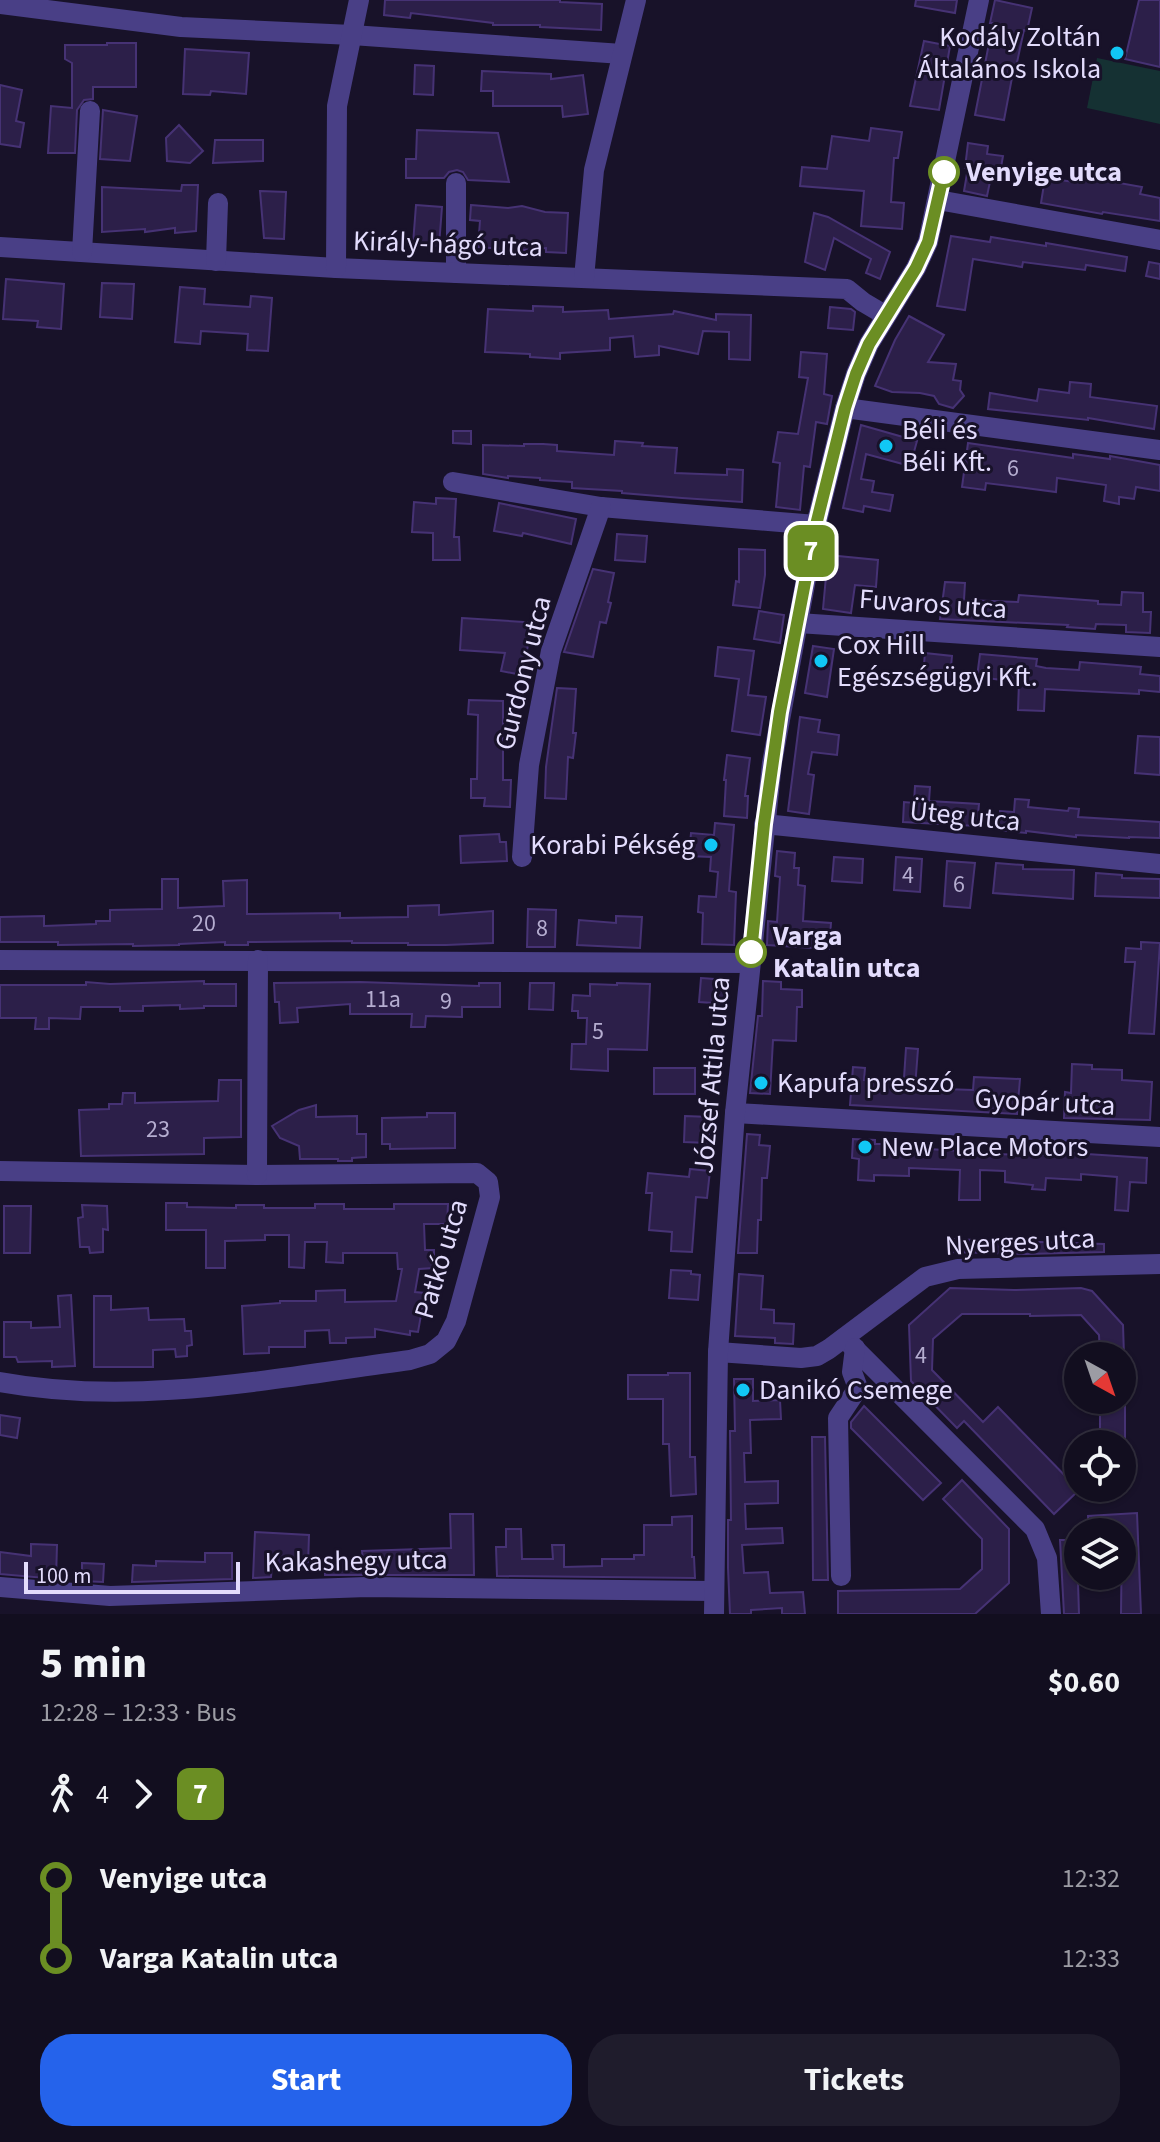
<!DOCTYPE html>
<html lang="en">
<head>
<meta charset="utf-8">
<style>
  :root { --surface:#120e1f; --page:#1f1c2c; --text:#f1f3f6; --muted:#9c9ca4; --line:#312e3d; --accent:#2563eb }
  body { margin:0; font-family:"Source Sans 3",sans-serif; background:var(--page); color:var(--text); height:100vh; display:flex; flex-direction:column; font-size:30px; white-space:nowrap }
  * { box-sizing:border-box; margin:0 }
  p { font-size:26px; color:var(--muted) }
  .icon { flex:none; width:44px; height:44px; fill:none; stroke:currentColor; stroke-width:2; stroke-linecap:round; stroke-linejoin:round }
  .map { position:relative; height:1614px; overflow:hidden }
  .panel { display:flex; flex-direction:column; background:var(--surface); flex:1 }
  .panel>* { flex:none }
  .badge { padding:0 16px; border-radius:12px; font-size:28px; line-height:52px }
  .needle { width:52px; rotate:140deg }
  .buttons { position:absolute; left:1064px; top:1342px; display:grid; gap:16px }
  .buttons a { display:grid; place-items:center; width:72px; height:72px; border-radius:50%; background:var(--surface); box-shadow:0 2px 6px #0004,0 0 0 2px var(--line); font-size:40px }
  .scale { position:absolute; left:24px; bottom:20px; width:216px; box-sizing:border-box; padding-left:8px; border:4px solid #e3dcfd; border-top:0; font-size:22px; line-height:28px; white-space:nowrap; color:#e3dcfd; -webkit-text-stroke:6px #181229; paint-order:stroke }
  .map>.badge { position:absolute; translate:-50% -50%; box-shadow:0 0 0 4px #fff }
  .legs { display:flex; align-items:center; gap:12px; height:88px; padding:0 40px; font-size:26px }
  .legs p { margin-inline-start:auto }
  .head { display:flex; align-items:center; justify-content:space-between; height:136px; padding:0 40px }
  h1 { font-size:44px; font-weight:700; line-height:60px }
  .cta { display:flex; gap:16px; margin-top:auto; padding:16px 40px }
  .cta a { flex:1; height:92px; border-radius:32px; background:var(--accent); color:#fff; font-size:32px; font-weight:700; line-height:92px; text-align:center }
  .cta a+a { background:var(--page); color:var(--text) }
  ul { padding:0 40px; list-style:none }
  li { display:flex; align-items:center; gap:28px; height:80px; font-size:30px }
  li i { display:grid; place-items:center; width:12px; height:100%; margin:0 10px; background:currentColor }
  li i::after { content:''; width:20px; height:20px; margin:-10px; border:6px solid; border-radius:50%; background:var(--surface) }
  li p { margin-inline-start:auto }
  li:first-child i { background:linear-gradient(#0000 50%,currentColor 0) }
  li:last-child i { background:linear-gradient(currentColor 50%,#0000 0) }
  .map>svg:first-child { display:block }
  .green { fill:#153133 }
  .building { fill:#2c1f49; stroke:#463274; stroke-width:2 }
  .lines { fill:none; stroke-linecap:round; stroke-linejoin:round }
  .minor { stroke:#493f86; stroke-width:20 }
  .line-1-casing { stroke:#fff; stroke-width:18 }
  .line-1 { stroke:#6b8e23; stroke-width:12 }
  .poi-dot { fill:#11c7f5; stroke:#181229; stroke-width:3 }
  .stop-1-dot { fill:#fff; stroke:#6b8e23; stroke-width:4 }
  .labels { text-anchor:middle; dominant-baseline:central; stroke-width:6; stroke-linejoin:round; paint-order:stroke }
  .number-label { font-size:24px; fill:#b5add0 }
  .poi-label { font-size:28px; fill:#e3dcfd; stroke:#181229; text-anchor:start }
  .stop-label { font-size:28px; font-weight:bold; fill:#e3dcfd; stroke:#181229; text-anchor:start }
  .street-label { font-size:28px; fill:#e3dcfd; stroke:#181229 }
</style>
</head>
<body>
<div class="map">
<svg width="1160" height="1614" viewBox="0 0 1160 1614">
  <rect width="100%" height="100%" fill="#181229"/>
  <path class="green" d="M1097,58L1160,71V124L1087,108Z"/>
  <g class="building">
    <path d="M385,0H560V2L602,4L601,30L540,27V25H493V23L411,13L410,18L384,15Z"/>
    <path d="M916,0H957L955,13L915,6Z"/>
    <path d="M995,0L1032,8L1027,31L1024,30L1016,67H1014L1004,120L975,115L993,23H990Z"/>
    <path d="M1139,0H1160V67L1125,59Z"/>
    <path d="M924,41L950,46L939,110L910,106Z"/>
    <path d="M107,43H136V87H93V99L84,100L77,110L75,153H48L51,106L72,108V63L65,59V45H107Z"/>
    <path d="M185,49L249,53L246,94L211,91L210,95L183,94Z"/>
    <path d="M415,65L434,66L433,95L414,94Z"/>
    <path d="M482,71L551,74V79L583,75L588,114L563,117L562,106H493V91H481Z"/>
    <path d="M0,85L22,90L16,121L24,123L20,147L0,144Z"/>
    <path d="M103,110L137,116L130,161L100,159Z"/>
    <path d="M179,125L203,151L190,163L167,161L166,138Z"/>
    <path d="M871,128L902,132L898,158H894L891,202L904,203L902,229L861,226L864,191L800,186L802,167L827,169L832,136L869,141Z"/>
    <path d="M417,130L498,133L509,182L468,180L463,172L457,170L449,172L444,178H406V159H416Z"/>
    <path d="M215,140H263V161L213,163Z"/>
    <path d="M968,143L988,146L987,154L1003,156L1000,173L992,172L987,196L964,191L968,168H965Z"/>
    <path d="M1083,172L1109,177L1108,181L1142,187L1140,194L1160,198V221L1103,212L1102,214L1041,203L1045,178L1081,183Z"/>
    <path d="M182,185H198L196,231L175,233V228L145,232V229L102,232V187L181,191Z"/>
    <path d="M260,191L286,192L284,239L264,238Z"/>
    <path d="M416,205L442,207L439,246L413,244Z"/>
    <path d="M471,205L508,208L522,206L545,212L568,213L566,253L546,252V248L504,252V249L478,247L480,221L470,220Z"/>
    <path d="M814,213L828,217L890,252L880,279L866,273L871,259L834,238L825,270L805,262Z"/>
    <path d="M951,236L990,242L991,237L1046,246V243L1127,257L1125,271L1086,265L1085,270L1023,262L1022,267L973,259L965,310L937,306Z"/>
    <path d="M1149,262L1160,264V279L1146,276Z"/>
    <path d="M6,279L64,284L61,329L37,327L38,321L3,319Z"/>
    <path d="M102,283L134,284L132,319L100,317Z"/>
    <path d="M180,287L205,289L204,304L250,307L251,296L272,298L268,351L247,350L248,334L201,331L200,344L175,342Z"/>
    <path d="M533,306L563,307V312L608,310L609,319L673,314L674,311L716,320V314L751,315L750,360L729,359V332L703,331L698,354L659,346V355L635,357L633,336L610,338V350L560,353V359L530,357V354L485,352L488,309L533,311Z"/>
    <path d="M830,307L851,309L855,312L853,330L828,328Z"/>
    <path d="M909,316L944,335L928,362L956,364L953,380L961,381L960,390L964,396L953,408L939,404L934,396L920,393L892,392L875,386L895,340Z"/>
    <path d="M801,352L827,354L824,394L832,396L827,424L816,422L810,467L804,466L800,510L776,507L780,463L773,462L778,432L798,434L808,378L799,377Z"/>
    <path d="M1070,382L1091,384L1090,397L1157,406L1154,429L1088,418V420L988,409L990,393L1037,401L1039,389L1069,393Z"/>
    <path d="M861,425L917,441L910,466L866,454L861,479L874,481L872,492L893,495L890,511L864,506L863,512L843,508Z"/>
    <path d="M453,431H471V444L453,443Z"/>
    <path d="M615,441L643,443L642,446L677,448L675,473L727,475V469L743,470L742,502L682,498L622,493V491L572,488V482L540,480V478L508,476V478L483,474V445L524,446V444H543L557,445V451L614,455Z"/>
    <path d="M968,443L1073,458V454L1110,459V456L1160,465V491L1136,487L1134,499L1119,497V504L1104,501L1106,485L1057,478L1056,492L986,483L985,490L962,487Z"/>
    <path d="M436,498L456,499L454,537H459L460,560H433V533L412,532L414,502L436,504Z"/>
    <path d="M499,503L576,519L571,544L523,533L522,536L494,531Z"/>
    <path d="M617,534L647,536L645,562L615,560Z"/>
    <path d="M739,549L765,550V575L760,608L733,605L736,581L739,582Z"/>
    <path d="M828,555L878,560L876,587L855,585L851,613L823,609Z"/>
    <path d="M593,569L614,573L608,602L611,603L606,623L600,622L593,657L564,652Z"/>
    <path d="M945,582L965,583L964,600L1018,602L1019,595L1098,601V604L1121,605L1122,592L1143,593V612H1151L1150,633L1126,632V625L1096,624L1095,629L1067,627L1068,625L940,619Z"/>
    <path d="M759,611L784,615L780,643L754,639Z"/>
    <path d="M462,618L539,623L538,641L529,640L522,675L501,671L505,653L460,650Z"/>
    <path d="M813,646L834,649L827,697L805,693Z"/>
    <path d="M718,647L754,651L748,695L766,697L760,735L732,731L739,679L715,676Z"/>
    <path d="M925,653L952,656L950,678L923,675Z"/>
    <path d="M980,654L1037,659L1036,666L1046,668L1079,670L1080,662L1141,667L1140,674L1160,676V692L1139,690V694L1045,689L1044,711L1018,710L1019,682L977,677Z"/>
    <path d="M557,688L576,689L573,733H576L573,758L568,757L566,799L545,798L546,767Z"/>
    <path d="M469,700L503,701V780H511L510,807L484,806L485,798H471V779H477L478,715L468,714Z"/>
    <path d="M800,717L820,720L818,732L839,735L837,755L812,752L808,774L814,775L809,814L788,811Z"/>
    <path d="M1138,736L1160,737V775L1135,773Z"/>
    <path d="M727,755L750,758L745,796H748L747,818L724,816L726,780H724Z"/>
    <path d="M915,786L930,787L929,801L979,804L977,826L903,822L904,802L914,803Z"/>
    <path d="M1015,799L1029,800L1028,807L1068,811L1069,808L1079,809L1078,817L1160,822V838L1129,837V838L1076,835V837L1026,831V833L999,830L1000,811L1014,812Z"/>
    <path d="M715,823L734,825L729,891L736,892L734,945L702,944L703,913L698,912L699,896L716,897L718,872L710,871L711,857L689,856L691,833L714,835Z"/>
    <path d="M499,834L500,842H506L507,861L461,863L460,836Z"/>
    <path d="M777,851L795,853L794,868H799L798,885L805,886L803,921L831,923L829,949L767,945L768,921L777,922L780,877L775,876Z"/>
    <path d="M834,857L863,859L862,883L832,881Z"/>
    <path d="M896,857L922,859L920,892L894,890Z"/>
    <path d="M947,861L975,863L970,908L944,906Z"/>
    <path d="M996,863L1023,865V869L1074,870L1073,899L993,893Z"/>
    <path d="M1096,873L1122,875V878L1160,879V898L1095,896Z"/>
    <path d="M162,879H178V908L224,906L223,881L247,880V914L340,913V918L408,917V906L439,905V915L493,911V943L446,945H408V943H352V941L248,942V945H225V942L179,944V945L133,946V944L58,945V942H0V917L44,916V926L96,924V921H110V910L162,909Z"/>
    <path d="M528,909L556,910L555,947H527Z"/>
    <path d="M616,916L642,917L640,948L577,945L579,920L616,923Z"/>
    <path d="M1141,942L1160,943L1154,1034L1129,1033L1135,962H1125L1126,948L1141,949Z"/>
    <path d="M701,978L728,980L727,1004L699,1002Z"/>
    <path d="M204,981V984H236V1006H204V1008L180,1009V1005L143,1006V1011H120V1007H81L80,1019L49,1018V1029H35L36,1018H0V985H86V982L110,984Z"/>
    <path d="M763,981L781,982V989L802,990V1007H797L796,1041L773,1040L770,1094L750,1093L758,1016H762Z"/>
    <path d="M360,982L479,986V983H500V1007H462V1017L426,1016L425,1027H411L412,1014H350V1004L297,1008L298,1022L280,1023L279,1002H275L274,983Z"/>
    <path d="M530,983H554L553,1010L529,1009Z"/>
    <path d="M617,983L650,984L647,1050L608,1049V1071L571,1069L572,1044H586L587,1018H578V1011H572L573,995L590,996V984L617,985Z"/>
    <path d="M906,1048L918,1049L915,1088L973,1090L974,1077L1020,1079L1017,1114L850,1105L853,1067L865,1068L864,1080L894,1082L895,1078H904Z"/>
    <path d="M1072,1064L1092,1065V1069L1122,1070V1080L1152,1082L1150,1120L1064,1118L1065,1092L1071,1093Z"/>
    <rect x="654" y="1068" width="41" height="26"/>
    <path d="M219,1080H241V1137L204,1138V1154L81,1156L79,1110L109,1109V1104H122L123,1093H135V1103L218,1101Z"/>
    <path d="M316,1105V1117L357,1116V1134H366V1157L352,1158V1161H338V1159H300L299,1146L280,1138L272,1126L299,1110Z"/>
    <path d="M427,1113H455V1148L390,1149V1144H382V1118L427,1117Z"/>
    <path d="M685,1116L710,1117L708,1143L684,1142Z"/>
    <path d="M747,1134L760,1135L759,1145L770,1146L767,1178H762L761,1220H758L757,1253H738Z"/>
    <path d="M853,1139L875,1140V1144H909V1148L981,1152L980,1154L1057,1155V1152L1147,1158L1146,1183L1130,1182L1128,1211L1115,1210L1117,1177L1081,1174V1180L1046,1178L1045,1190L1032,1189L1033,1185L1005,1182V1171L980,1170V1200H959L960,1170L909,1168V1176L874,1175V1181L858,1180L859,1159L852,1158Z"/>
    <path d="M690,1169L710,1171L707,1198L696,1197L692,1252L671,1251L672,1232L649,1230L652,1193H646L648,1173L689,1177Z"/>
    <path d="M166,1203H187V1207L236,1208V1205H264V1208H315V1204H344V1209H394V1204H448L447,1224H424L425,1250H434V1268L419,1269L415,1292L425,1293L418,1332L410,1331V1335L375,1329V1337L346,1338V1343H330L329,1330L305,1331V1347H269V1353L244,1354L242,1306L280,1303V1301H316V1291L345,1290V1302L396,1301L402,1269H398L397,1253H343V1263L326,1262L327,1242H305L304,1268L289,1267V1235H265V1240L225,1241V1268H206V1230H166Z"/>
    <path d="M82,1205L107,1206L108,1230L103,1229V1252L90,1253L89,1247H80L78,1218L83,1217Z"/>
    <path d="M4,1206H31L30,1253H4Z"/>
    <path d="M948,1239L1104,1244V1252L1026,1254L948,1252Z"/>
    <path d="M671,1270L691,1271V1274L700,1275L698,1300L669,1298Z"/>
    <path d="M739,1274L763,1276L761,1309L774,1310V1323L794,1324L793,1344L775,1343V1338L735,1336Z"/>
    <path d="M950,1288L1014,1290L1081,1288L1092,1291L1123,1325L1124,1356H1100L1099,1335L1081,1315L1030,1316V1314H962L933,1339L932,1370L983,1422L998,1407L1079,1490L1054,1514L964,1421L957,1428L911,1381L909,1325Z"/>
    <path d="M71,1295L75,1366L52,1367V1361L18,1362L16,1357H4V1322H31V1328L60,1327L58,1296Z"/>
    <path d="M94,1296H111V1310L148,1308L149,1320L184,1319L185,1331H191L192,1345L187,1346V1356L176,1357L175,1349L153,1350V1367H94Z"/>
    <path d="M668,1373H690V1457H695L696,1494L671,1496L669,1444H663V1399H628V1375H668Z"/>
    <path d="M734,1379H753V1401L780,1400L781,1419L750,1420L751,1453H744L745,1482L778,1481V1503L745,1504L746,1529L782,1528L783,1543L742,1545L744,1573L768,1572L770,1593L803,1592L805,1614H782V1608L751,1610V1614H730L728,1568V1520H731L730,1431H735Z"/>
    <rect x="1100" y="1400" width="25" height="44"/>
    <path d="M864,1406L941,1483L923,1500L851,1428V1422Z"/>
    <path d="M0,1415L20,1418L17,1438L0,1435Z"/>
    <path d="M812,1437H825L828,1580H813Z"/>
    <path d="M962,1480L1009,1529V1583L975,1614H838V1591L960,1589L982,1569V1539L943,1499Z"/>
    <path d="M1137,1513L1141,1614H1121L1122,1532H1089L1088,1516Z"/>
    <path d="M450,1514H473L474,1575H325V1560L363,1561L362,1551L451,1548Z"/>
    <path d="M692,1516V1557H694L695,1578L497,1576L496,1547H506V1529H521L522,1559H553L552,1545H564V1567L602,1566V1559H634V1555H644V1525H672V1517Z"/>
    <path d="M255,1532L309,1535L308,1566L272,1565L271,1577L253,1578Z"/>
    <path d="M1060,1540H1072L1073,1579L1078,1582L1079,1614H1064Z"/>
    <path d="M31,1544L57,1545L56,1579L0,1574V1552L31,1556Z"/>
    <path d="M205,1553H232V1579L132,1582L133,1565L156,1566V1561L205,1562Z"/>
    <path d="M82,1563L104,1564L103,1582L82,1581Z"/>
  </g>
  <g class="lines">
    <g class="minor">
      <path d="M0,4L181,27L352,35L622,54"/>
      <path d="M456,183V273"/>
      <path d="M938,200L1160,240"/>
      <path d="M0,247L336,268L847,289L863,302L885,315"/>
      <path d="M82,252L90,111"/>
      <path d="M216,261L218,203"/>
      <path d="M336,268L337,106L359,0"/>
      <path d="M584,278L594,170L636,0"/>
      <path d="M845,408L1160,450"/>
      <path d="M453,482L601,507L816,525"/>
      <path d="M798,623L1160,647"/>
      <path d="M764,824L1160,864"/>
      <path d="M522,857L529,765L551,651L601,507"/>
      <path d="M0,960L750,963"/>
      <path d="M735,1113L1160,1137"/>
      <path d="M0,1171L257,1175L477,1173L488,1182L490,1197L456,1321L446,1341L430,1354L410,1360C275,1378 136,1407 0,1382"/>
      <path d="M257,1175L258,960"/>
      <path d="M844,1338L1035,1529L1047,1558L1051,1614"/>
      <path d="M718,1352L801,1358L817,1356L829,1349L925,1277L958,1269L1160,1264"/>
      <path d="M841,1576L838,1418L858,1388L852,1372L855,1348"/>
      <path d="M0,1587L110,1596L367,1587L713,1591"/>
      <path d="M714,1614L718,1352L735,1113L772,763L816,525L845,408L856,374L869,344L916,268L928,242L979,0"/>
    </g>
  </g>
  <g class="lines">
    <defs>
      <path id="line-1" d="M751,952L764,824L780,712L816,525L845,408L856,374L869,344L916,268L928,242L944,172"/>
    </defs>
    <use href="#line-1" class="line-1-casing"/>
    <use href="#line-1" class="line-1"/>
  </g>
  <g class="poi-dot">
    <circle cx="1117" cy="53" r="8"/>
    <circle cx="886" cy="446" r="8"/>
    <circle cx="821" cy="661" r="8"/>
    <circle cx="711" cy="845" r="8"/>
    <circle cx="761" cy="1083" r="8"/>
    <circle cx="865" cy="1147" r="8"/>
    <circle cx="743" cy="1390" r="8"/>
  </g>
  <g class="stop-1-dot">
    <circle cx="944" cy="172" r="14"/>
    <circle cx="751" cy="952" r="14"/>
  </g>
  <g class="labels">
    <g class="number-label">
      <text x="1013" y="468">6</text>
      <text x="908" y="875">4</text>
      <text x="959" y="884">6</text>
      <text x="204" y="923">20</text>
      <text x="542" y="928">8</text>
      <text x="383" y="999">11a</text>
      <text x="446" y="1001">9</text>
      <text x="598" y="1031">5</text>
      <text x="158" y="1129">23</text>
      <text x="921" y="1355">4</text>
    </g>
    <g class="poi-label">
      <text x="1101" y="37" text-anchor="end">Kodály Zoltán<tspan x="1101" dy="32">Általános Iskola</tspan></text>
      <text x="902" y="430">Béli és<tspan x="902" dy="32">Béli Kft.</tspan></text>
      <text x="837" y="645">Cox Hill<tspan x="837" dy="32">Egészségügyi Kft.</tspan></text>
      <text x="695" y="845" text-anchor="end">Korabi Pékség</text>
      <text x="777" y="1083">Kapufa presszó</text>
      <text x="881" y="1147">New Place Motors</text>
      <text x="759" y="1390">Danikó Csemege</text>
    </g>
    <g class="stop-label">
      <text x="966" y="172">Venyige utca</text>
      <text x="773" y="936">Varga<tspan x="773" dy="32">Katalin utca</tspan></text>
    </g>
    <g class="street-label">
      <text transform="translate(448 244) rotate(2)">Király-hágó utca</text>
      <text transform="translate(933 604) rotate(4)">Fuvaros utca</text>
      <text transform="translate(523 673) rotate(-76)">Gurdony utca</text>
      <text transform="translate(965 816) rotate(6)">Üteg utca</text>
      <text transform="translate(712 1075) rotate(-85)">József Attila utca</text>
      <text transform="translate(1045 1102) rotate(3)">Gyopár utca</text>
      <text transform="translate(1020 1242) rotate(-3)">Nyerges utca</text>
      <text transform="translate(441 1259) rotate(-73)">Patkó utca</text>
      <text transform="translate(356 1561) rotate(-1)">Kakashegy utca</text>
    </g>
  </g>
</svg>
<div class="buttons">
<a><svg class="needle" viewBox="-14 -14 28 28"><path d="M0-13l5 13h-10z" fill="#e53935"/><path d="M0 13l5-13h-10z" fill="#9c9ca4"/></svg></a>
<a><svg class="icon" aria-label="locate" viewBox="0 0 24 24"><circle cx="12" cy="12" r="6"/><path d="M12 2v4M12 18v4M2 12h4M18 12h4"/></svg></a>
<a><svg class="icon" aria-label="layers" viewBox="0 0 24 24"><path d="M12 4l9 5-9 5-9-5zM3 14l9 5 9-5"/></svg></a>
</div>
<div class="scale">100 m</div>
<b class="badge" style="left:811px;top:551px;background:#6b8e23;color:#fff">7</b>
</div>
<section class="panel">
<div class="head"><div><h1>5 min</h1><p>12:28 – 12:33 · Bus</p></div><b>$0.60</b></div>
<div class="legs"><svg class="icon" aria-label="walk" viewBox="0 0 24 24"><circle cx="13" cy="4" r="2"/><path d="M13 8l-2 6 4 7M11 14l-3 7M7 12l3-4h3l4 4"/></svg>4<svg class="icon" aria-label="forward" viewBox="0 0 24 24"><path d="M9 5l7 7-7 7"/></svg><b class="badge" style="background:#6b8e23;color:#fff">7</b></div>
<ul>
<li><i style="color:#6b8e23"></i><b>Venyige utca</b><p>12:32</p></li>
<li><i style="color:#6b8e23"></i><b>Varga Katalin utca</b><p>12:33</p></li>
</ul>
<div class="cta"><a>Start</a><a>Tickets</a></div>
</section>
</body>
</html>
